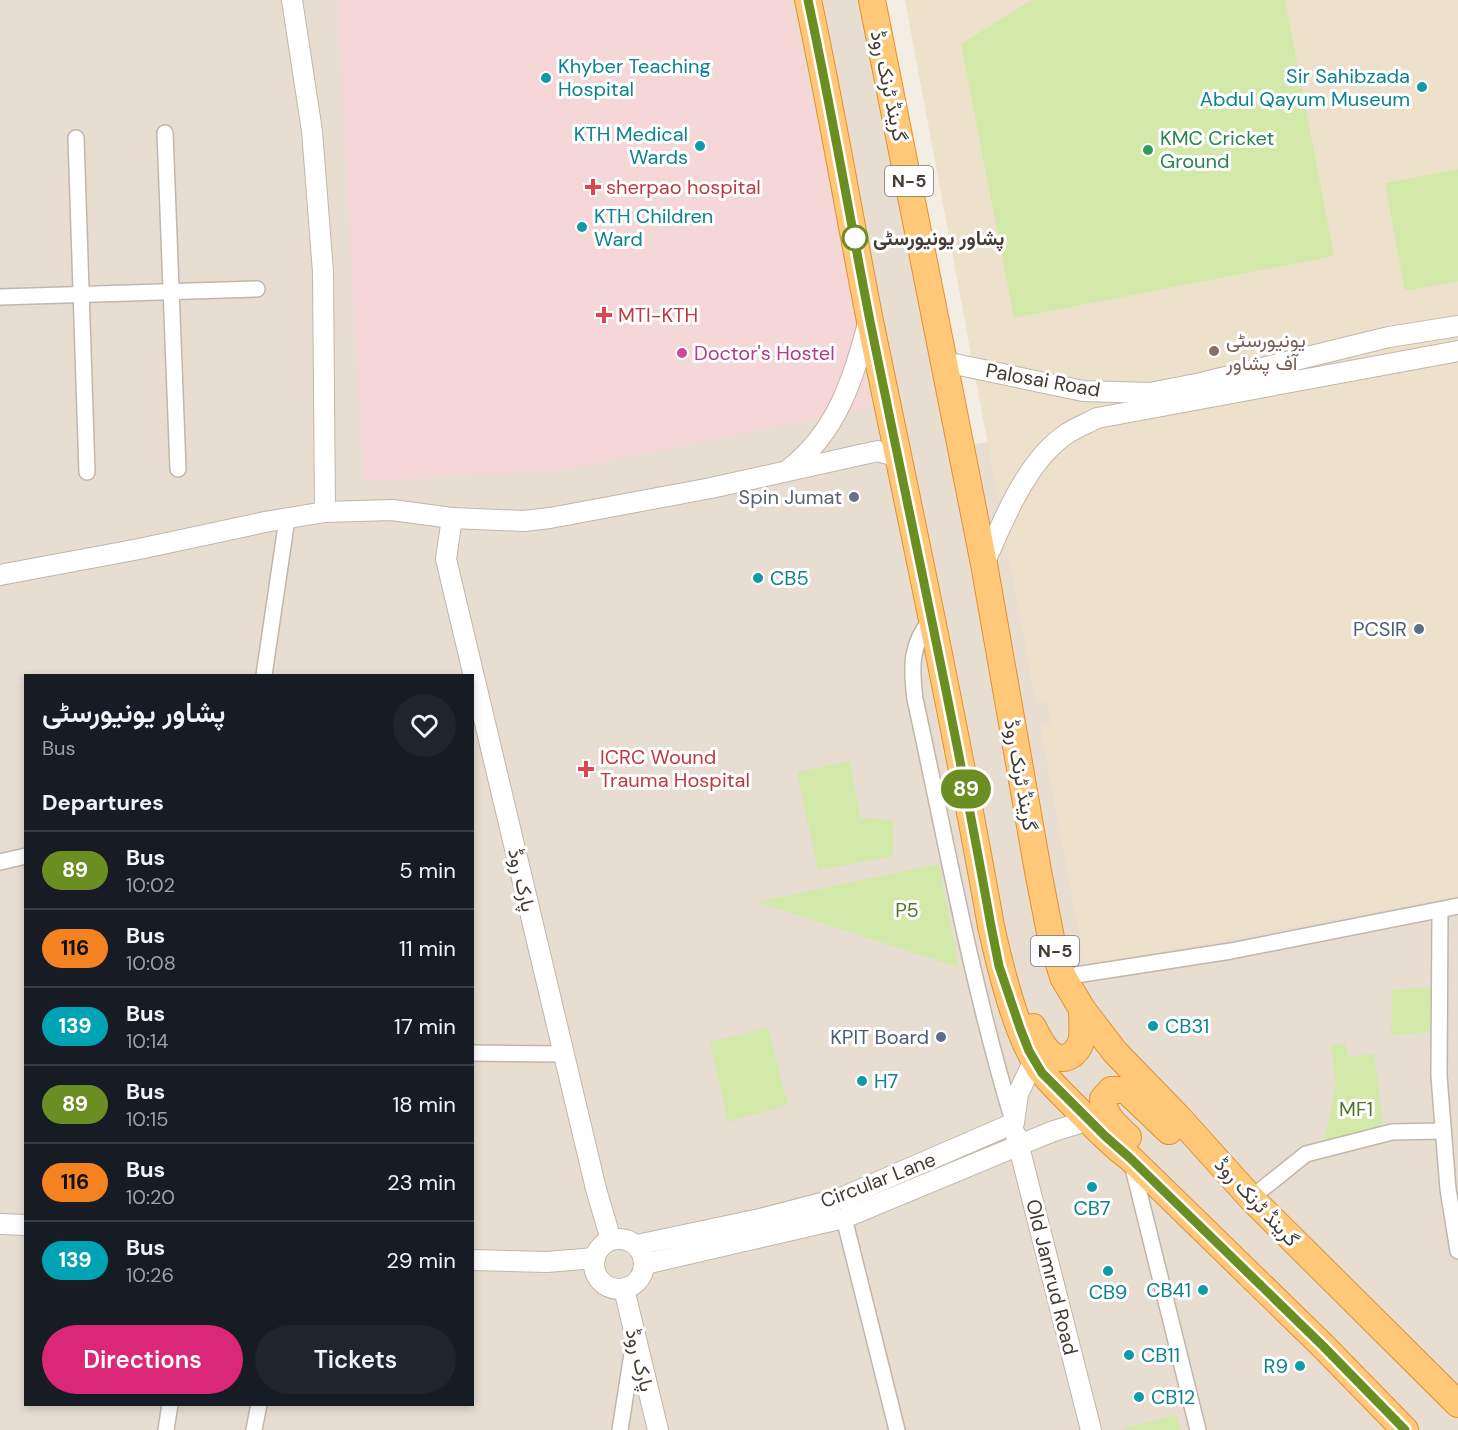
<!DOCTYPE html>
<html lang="en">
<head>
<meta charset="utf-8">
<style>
  :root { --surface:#171b24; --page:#20242c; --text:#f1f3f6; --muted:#9ea1a6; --line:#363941; --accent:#db2777 }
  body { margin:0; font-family:"DM Sans",Vazirmatn,sans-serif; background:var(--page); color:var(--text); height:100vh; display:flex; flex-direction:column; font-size:22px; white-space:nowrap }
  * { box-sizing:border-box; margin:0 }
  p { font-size:20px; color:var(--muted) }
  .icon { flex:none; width:33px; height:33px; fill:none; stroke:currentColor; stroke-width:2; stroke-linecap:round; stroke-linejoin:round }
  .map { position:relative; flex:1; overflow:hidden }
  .panel { position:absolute; left:24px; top:674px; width:450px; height:732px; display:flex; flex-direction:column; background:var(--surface); border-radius:0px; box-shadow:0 3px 9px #0003 }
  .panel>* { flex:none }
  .badge { padding:0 12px; border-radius:20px; font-size:21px; line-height:39px }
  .map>.badge { position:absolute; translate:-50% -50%; box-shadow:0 0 0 3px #fff }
  h2 { padding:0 18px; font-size:22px; line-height:54px }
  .round { display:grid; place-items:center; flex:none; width:63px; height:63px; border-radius:32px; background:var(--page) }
  .headline { display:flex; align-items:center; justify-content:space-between; height:102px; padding:0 18px }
  h1 { font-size:28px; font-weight:600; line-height:45px }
  .button { display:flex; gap:12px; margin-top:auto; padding:12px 18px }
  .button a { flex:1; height:69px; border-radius:36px; background:var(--accent); color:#fff; font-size:24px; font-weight:600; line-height:69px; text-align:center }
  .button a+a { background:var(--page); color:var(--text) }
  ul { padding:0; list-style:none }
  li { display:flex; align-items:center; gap:18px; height:78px; padding:0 18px; border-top:2px solid var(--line) }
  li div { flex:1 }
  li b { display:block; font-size:22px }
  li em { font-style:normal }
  li .badge { min-width:66px; font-weight:700; text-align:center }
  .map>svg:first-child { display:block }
  .residential { fill:#e7ded1; fill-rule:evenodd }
  .education { fill:#ede1cc }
  .medical { fill:#f4d7d6 }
  .green { fill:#d2e9aa }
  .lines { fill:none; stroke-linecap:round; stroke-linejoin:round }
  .minor-casing { stroke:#c1b6a9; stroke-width:18 }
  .tertiary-casing { stroke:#c1b6a9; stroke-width:22 }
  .trunk-casing { stroke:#e48f2c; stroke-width:28 }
  .minor { stroke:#fff; stroke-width:15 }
  .tertiary { stroke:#fff; stroke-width:20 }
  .trunk { stroke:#ffc879; stroke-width:26 }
  .line-casing { stroke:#fff; stroke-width:14 }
  .line { stroke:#6b8e23; stroke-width:9 }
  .culture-dot { fill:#0f9aa8; stroke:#fff; stroke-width:2 }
  .leisure-dot { fill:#2e9e5b; stroke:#fff; stroke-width:2 }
  .health-dot { fill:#e0444e; stroke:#fff; stroke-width:2 }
  .stop-dot { fill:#fff; stroke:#6b8e23; stroke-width:3 }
  .education-dot { fill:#8d6e63; stroke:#fff; stroke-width:2 }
  .hotel-dot { fill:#d1479c; stroke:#fff; stroke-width:2 }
  .worship-dot { fill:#6b7280; stroke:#fff; stroke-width:2 }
  .service-dot { fill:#5c6f8a; stroke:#fff; stroke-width:2 }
  .labels { text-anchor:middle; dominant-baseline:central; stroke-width:6; stroke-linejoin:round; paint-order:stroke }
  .shield { fill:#fff; stroke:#7d7670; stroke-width:1.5 }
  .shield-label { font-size:18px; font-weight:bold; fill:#453c33 }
  .culture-label { font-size:20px; fill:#0d838f; stroke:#fff; text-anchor:start }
  .street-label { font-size:20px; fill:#453c33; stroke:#fff }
  .leisure-label { font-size:20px; fill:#27864d; stroke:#fff; text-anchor:start }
  .health-label { font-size:20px; fill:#be3a42; stroke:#fff; text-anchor:start }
  .stop-label { font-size:20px; font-weight:bold; fill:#453c33; stroke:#fff; text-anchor:start }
  .education-label { font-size:20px; fill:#785e54; stroke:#fff; text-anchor:start }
  .hotel-label { font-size:20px; fill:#b23c85; stroke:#fff; text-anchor:start }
  .worship-label { font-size:20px; fill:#5b616d; stroke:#fff; text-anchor:end }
  .service-label { font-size:20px; fill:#4e5e75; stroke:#fff; text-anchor:end }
  .park-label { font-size:20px; fill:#4c7825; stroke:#fff }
</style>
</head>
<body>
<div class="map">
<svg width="1458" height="1430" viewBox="0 0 1458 1430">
  <rect width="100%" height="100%" fill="#f3ede3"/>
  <path class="residential" d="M0,0H870L960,447L1458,355V1430H0ZM26,675H472V1404H26Z"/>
  <path class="education" d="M905,0H1458V896L1085,966L1040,726L1051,723L1046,702L1036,703Z"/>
  <path class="medical" d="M337,0H790L839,222L870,408L559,471L430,477L413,481L412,478L363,481Z"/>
  <g class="green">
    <path d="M1032,0H1285L1334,256L1014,318L961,44Z"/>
    <path d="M1458,169V281L1405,291L1385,183Z"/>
    <path d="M850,761L860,818L893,820V856L818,870L797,772Z"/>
    <path d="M939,864L958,967L757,902Z"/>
    <path d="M1431,987L1430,1032L1391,1035L1392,990Z"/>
    <path d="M768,1028L788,1105L728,1122L710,1042Z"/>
    <path d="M1345,1043L1348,1057L1374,1054L1384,1130L1323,1144L1336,1088L1331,1045Z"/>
    <path d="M1176,1415L1180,1430H1120Z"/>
  </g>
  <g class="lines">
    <defs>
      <g id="minor">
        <path d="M165,133L178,469"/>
        <path d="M76,138L87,472"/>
        <path d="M0,297L257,289"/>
        <path d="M932,618C910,645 911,666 915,699C946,840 971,982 1013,1121"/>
        <path d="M264,675L287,519"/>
        <path d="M0,862L26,856"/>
        <path d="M1440,910L1439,1076L1448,1189L1458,1251"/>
        <path d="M1063,977L1231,951L1458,906"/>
        <path d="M472,1053L563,1054"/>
        <path d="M1132,1164L1198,1430"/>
        <path d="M1251,1198L1306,1154L1392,1132L1443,1131"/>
        <path d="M844,1218L897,1430"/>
        <path d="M166,1430L170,1404"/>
        <path d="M254,1430L259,1404"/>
        <path d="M620,1430L634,1341"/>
      </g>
      <g id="tertiary">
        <path d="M292,0L312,131L323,272L325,512"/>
        <path d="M945,362L1083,391L1150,393L1201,383L1389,337L1458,326"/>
        <path d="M788,470C838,431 853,379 869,320"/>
        <path d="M452,518L446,559L596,1189L611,1240"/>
        <path d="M984,564C1003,521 1027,459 1068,433C1077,427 1088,423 1097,418L1458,351"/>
        <path d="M0,575L139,549L265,522L325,512L392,510L452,518L524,521L550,518L711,488L878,451L891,455L899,462"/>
        <path d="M1016,1135L1091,1430"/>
        <path d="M0,1224L26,1225"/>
        <circle cx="619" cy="1264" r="25"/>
        <path d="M637,1245L760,1219L841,1198L1014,1123L1018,1094L1034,1060"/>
        <path d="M472,1260L547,1262L595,1258"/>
        <path d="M645,1264L844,1218L1051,1132L1089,1120"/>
        <path d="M624,1289L658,1430"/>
      </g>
      <g id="trunk">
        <path d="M808,0C831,107 849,214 870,321C912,523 955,724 991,926C1000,967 1017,1039 1042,1072C1054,1087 1070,1101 1083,1115C1098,1130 1113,1146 1130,1158L1323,1346L1405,1430"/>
        <path d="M872,0L984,564L1038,871L1051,938L1063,977L1082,1009L1115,1052L1179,1118L1251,1198L1458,1404"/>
        <path d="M1033,1027C1040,1042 1053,1068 1073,1054C1077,1050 1081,1044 1082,1038C1083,1029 1082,1018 1082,1009"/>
        <path d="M1128,1137C1116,1125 1103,1116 1103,1099L1111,1090H1126L1169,1131"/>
      </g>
    </defs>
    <use href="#minor" class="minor-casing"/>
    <use href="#tertiary" class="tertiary-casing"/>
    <use href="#trunk" class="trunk-casing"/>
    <use href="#minor" class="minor"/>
    <use href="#tertiary" class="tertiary"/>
    <use href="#trunk" class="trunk"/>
  </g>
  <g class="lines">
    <defs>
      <path id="line" d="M808,0C831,107 849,214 870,321C911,523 955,724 991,926L999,966L1020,1028L1029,1051L1042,1073L1105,1136L1130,1158L1323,1346L1405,1430"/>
    </defs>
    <use href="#line" class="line-casing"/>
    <use href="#line" class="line"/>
  </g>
  <g class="culture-dot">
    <circle cx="546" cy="78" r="6"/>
    <circle cx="1422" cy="87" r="6"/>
    <circle cx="700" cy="146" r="6"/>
    <circle cx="582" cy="227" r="6"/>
    <circle cx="758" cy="578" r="6"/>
    <circle cx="1153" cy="1026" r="6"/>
    <circle cx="862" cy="1081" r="6"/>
    <circle cx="1092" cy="1187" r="6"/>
    <circle cx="1108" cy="1271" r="6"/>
    <circle cx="1203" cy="1290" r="6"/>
    <circle cx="1129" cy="1355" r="6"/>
    <circle cx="1300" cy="1366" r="6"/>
    <circle cx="1139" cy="1397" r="6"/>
  </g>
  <circle class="leisure-dot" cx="1148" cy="150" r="6"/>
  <g class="health-dot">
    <path d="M590 178h6v6h6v6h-6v6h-6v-6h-6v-6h6z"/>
    <path d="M601 306h6v6h6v6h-6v6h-6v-6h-6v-6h6z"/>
    <path d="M583 760h6v6h6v6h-6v6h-6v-6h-6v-6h6z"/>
  </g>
  <circle class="stop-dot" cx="855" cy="238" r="12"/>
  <circle class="education-dot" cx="1214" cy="351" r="6"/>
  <circle class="hotel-dot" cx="682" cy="353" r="6"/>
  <circle class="worship-dot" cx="854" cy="497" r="6"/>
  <g class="service-dot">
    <circle cx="1419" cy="629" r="6"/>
    <circle cx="941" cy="1037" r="6"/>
  </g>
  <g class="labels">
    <g class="shield">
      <rect x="885" y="166" width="48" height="30" rx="4.5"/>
      <rect x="1031" y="936" width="48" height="30" rx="4.5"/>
    </g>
    <g class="shield-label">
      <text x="909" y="181">N-5</text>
      <text x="1055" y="951">N-5</text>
    </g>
    <g class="culture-label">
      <text x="558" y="66">Khyber Teaching<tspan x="558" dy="23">Hospital</tspan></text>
      <text x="1410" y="76" text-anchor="end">Sir Sahibzada<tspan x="1410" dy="23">Abdul Qayum Museum</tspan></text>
      <text x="688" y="134" text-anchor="end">KTH Medical<tspan x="688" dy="23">Wards</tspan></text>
      <text x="594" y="216">KTH Children<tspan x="594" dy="23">Ward</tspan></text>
      <text x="770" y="578">CB5</text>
      <text x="1165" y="1026">CB31</text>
      <text x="874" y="1081">H7</text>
      <text x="1092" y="1208" text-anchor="middle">CB7</text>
      <text x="1191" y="1290" text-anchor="end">CB41</text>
      <text x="1108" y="1292" text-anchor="middle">CB9</text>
      <text x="1141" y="1355">CB11</text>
      <text x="1288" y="1366" text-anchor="end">R9</text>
      <text x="1151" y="1397">CB12</text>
    </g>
    <g class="street-label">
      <text transform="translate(889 86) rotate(78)">گرینڈ ٹرنک روڈ</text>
      <text transform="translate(1043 380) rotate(10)">Palosai Road</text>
      <text transform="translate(1021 775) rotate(80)">گرینڈ ٹرنک روڈ</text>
      <text transform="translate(522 880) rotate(77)">پارک روڈ</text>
      <text transform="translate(878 1180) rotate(-21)">Circular Lane</text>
      <text transform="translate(1257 1202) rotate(47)">گرینڈ ٹرنک روڈ</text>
      <text transform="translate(1052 1277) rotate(76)">Old Jamrud Road</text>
      <text transform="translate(640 1360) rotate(76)">پارک روڈ</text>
    </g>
    <g class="leisure-label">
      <text x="1160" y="138">KMC Cricket<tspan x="1160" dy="23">Ground</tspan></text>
    </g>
    <g class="health-label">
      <text x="606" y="187">sherpao hospital</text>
      <text x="618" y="315">MTI-KTH</text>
      <text x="600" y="757">ICRC Wound<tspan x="600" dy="23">Trauma Hospital</tspan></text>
    </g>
    <g class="stop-label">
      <text x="873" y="238">پشاور یونیورسٹی</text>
    </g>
    <g class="education-label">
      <text x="1226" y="340">یونیورسٹی<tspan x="1226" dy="23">آف پشاور</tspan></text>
    </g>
    <g class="hotel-label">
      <text x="694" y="353">Doctor's Hostel</text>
    </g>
    <g class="worship-label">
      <text x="842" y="497">Spin Jumat</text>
    </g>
    <g class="service-label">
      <text x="1407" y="629">PCSIR</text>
      <text x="929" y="1037">KPIT Board</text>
    </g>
    <g class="park-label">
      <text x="907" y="910">P5</text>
      <text x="1356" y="1109">MF1</text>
    </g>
  </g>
</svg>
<b class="badge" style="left:966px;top:789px;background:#6b8e23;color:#fff">89</b>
<section class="panel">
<div class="headline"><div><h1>پشاور یونیورسٹی</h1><p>Bus</p></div><a class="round"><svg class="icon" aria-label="heart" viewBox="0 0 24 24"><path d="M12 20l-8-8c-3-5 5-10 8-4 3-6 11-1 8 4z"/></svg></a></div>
<h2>Departures</h2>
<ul>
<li><span class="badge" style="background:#6b8e23;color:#fff">89</span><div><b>Bus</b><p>10:02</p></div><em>5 min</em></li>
<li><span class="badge" style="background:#f58220;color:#111">116</span><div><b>Bus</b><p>10:08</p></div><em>11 min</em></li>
<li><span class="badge" style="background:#00a3b4;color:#fff">139</span><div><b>Bus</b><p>10:14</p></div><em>17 min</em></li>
<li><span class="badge" style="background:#6b8e23;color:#fff">89</span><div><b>Bus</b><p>10:15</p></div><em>18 min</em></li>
<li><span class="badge" style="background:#f58220;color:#111">116</span><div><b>Bus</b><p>10:20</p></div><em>23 min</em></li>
<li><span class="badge" style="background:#00a3b4;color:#fff">139</span><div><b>Bus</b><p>10:26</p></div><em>29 min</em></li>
</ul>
<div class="button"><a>Directions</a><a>Tickets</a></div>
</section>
</div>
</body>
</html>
